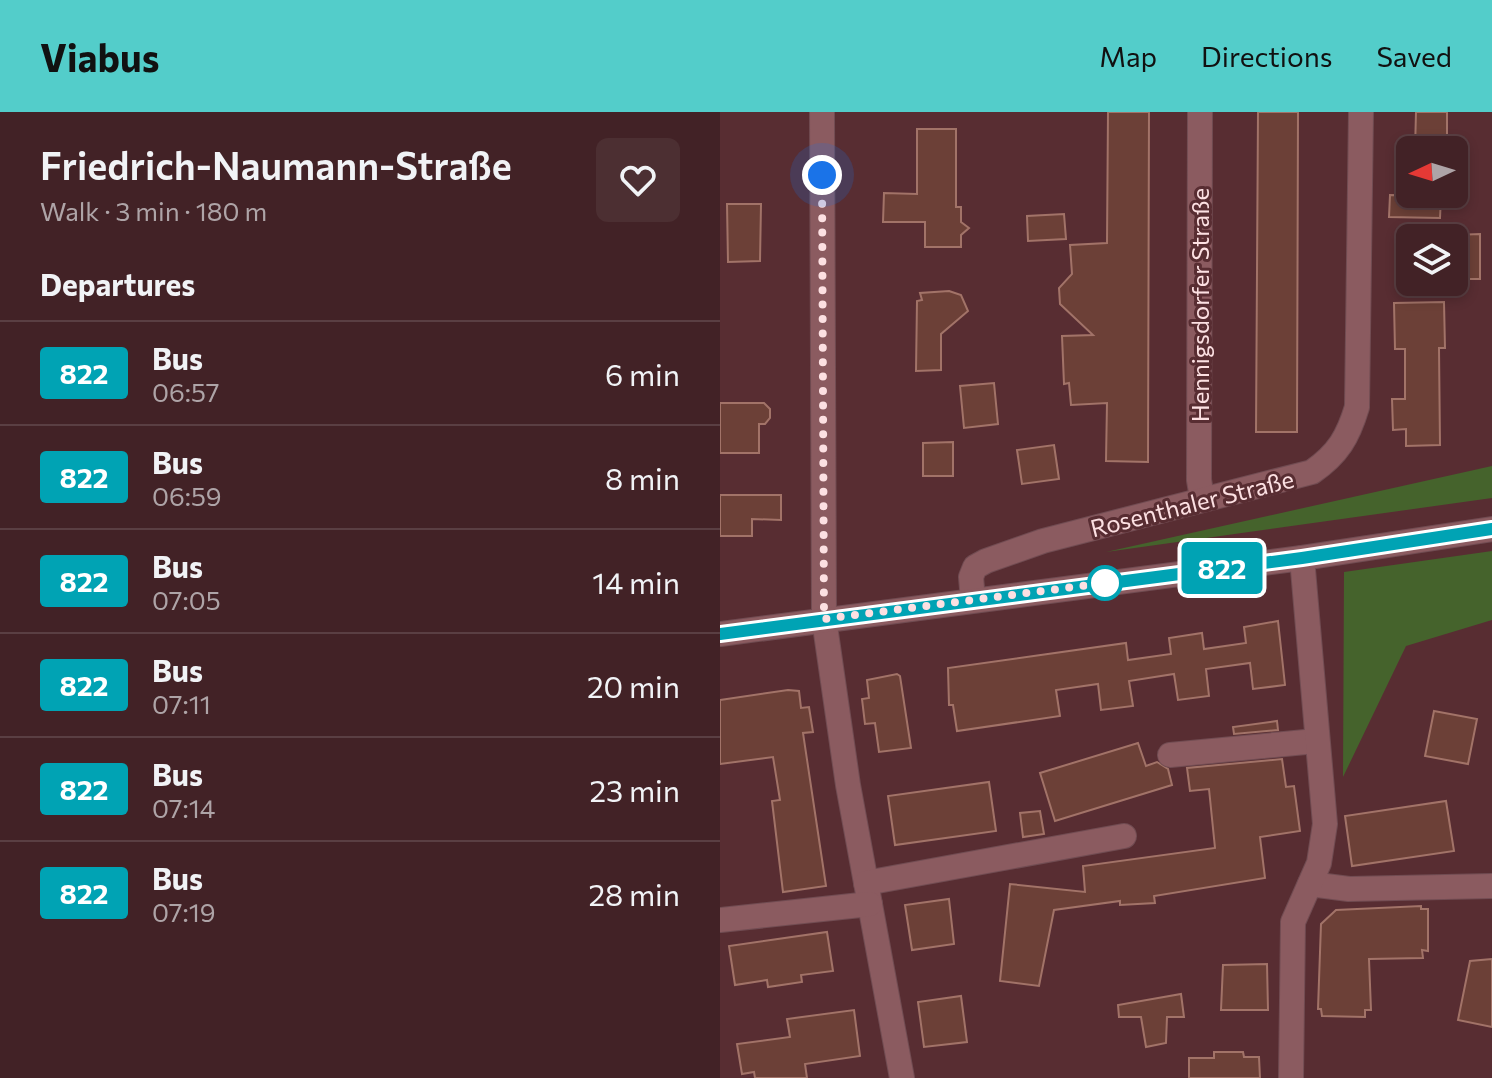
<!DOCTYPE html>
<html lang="en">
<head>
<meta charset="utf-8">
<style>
  :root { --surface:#422226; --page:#4c2f32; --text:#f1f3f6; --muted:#aea4a7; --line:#5a3f43; --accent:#53cdca }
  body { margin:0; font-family:Commissioner,sans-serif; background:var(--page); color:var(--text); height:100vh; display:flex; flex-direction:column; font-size:30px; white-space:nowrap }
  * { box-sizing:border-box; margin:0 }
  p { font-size:26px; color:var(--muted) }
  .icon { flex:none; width:44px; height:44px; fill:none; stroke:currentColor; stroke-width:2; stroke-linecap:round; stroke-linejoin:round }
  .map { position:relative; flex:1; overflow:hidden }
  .panel { display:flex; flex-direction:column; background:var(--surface); width:720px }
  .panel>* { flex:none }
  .badge { padding:0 16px; border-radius:6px; font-size:28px; line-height:52px }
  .needle { width:52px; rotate:266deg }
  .fabs { position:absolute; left:676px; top:24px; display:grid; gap:16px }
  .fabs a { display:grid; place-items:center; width:72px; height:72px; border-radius:12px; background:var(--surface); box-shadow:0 4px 12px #0003,0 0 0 2px var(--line); font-size:40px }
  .you { position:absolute; width:40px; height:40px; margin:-20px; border:6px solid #fff; border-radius:50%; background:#1a73e8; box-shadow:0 0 0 12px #1a73e833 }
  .map>.badge { position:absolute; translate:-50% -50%; box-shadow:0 0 0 4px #fff }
  h2 { padding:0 40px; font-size:30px; line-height:72px }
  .round { display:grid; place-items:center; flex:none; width:84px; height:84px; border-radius:12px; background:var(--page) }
  .head { display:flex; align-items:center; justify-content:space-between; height:136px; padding:0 40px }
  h1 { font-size:38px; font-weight:600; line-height:60px }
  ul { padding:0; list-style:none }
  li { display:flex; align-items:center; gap:24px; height:104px; padding:0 40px; border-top:2px solid var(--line) }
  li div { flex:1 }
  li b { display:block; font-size:30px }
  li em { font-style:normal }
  li .badge { min-width:88px; font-weight:700; text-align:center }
  header { display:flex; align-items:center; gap:48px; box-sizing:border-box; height:112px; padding:0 40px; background:var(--accent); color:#111 }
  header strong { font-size:38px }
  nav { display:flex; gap:44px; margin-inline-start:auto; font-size:28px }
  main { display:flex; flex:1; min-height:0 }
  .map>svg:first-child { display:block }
  .green { fill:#45632c }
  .building { fill:#6c4037; stroke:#a27368; stroke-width:2 }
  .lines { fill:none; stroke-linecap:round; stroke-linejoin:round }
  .minor-casing { stroke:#714c52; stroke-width:26 }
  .minor { stroke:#8b5b60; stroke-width:24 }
  .line-casing { stroke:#fff; stroke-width:18 }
  .line { stroke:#00a3b4; stroke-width:12 }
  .walk { stroke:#fce0e2; stroke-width:8; stroke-dasharray:0 14.4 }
  .stop-dot { fill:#fff; stroke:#00a3b4; stroke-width:4 }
  .labels { text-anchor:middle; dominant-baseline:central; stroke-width:6; stroke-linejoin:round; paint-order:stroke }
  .street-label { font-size:24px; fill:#fce0e2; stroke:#582d32 }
</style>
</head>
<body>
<header>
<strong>Viabus</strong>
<nav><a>Map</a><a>Directions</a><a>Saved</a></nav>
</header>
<main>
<section class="panel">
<div class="head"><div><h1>Friedrich-Naumann-Straße</h1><p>Walk · 3 min · 180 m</p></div><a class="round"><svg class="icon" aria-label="heart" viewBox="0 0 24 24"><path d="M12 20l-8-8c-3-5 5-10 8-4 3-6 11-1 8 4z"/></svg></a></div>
<h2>Departures</h2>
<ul>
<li><span class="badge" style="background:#00a3b4;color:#fff">822</span><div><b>Bus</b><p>06:57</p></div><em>6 min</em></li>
<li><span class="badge" style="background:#00a3b4;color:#fff">822</span><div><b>Bus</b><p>06:59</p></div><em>8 min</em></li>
<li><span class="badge" style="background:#00a3b4;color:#fff">822</span><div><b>Bus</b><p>07:05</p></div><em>14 min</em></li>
<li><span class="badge" style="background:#00a3b4;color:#fff">822</span><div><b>Bus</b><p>07:11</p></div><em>20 min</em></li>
<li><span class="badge" style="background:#00a3b4;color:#fff">822</span><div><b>Bus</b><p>07:14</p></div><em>23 min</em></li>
<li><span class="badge" style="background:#00a3b4;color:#fff">822</span><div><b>Bus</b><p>07:19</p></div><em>28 min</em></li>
</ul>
</section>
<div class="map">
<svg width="772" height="966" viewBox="0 0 772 966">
  <rect width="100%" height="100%" fill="#582d32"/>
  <g class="green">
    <path d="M772,354V386L386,440Z"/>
    <path d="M772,439V508L686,534L623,665L624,460Z"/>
  </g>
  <g class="building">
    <path d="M388,0H429L428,350L386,349L387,291L351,293L349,271L344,272L342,224L373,223L340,192L339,176L352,162L350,133L387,131Z"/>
    <path d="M538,0H578L577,320H536Z"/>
    <path d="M696,0H727V38H695Z"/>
    <path d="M197,17H236V95H241V110L249,116L241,123V135H205V110H163L164,81L197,82Z"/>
    <path d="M670,83L721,84L720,106L669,105Z"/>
    <path d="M7,92H41L40,149L8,150Z"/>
    <path d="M344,102L346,127L308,129L307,104Z"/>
    <path d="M760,122V167H734V123Z"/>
    <path d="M229,179L241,183L248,199L221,222V258L196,259L197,189L202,188L200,181Z"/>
    <path d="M724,190L725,236H719L720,333L686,334V317L673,318L672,287H685V237H675L674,191Z"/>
    <path d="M274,271L278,312L244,316L240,274Z"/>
    <path d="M0,291H44L50,297V306L45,312H39V341H0Z"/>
    <path d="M233,330V364H203V331Z"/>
    <path d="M334,333L339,367L302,372L297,338Z"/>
    <path d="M0,383H61V408L32,407V424H0Z"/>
    <path d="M558,509L565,573L533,577L530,551L486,557L489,584L458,588L454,562L409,569L413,594L381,598L378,572L336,578L340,604L237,619L233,593H229L228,556L406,531L408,548L451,542L449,526L482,521L484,537L526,531L524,515Z"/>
    <path d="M177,562L180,564L191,636L159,640L155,611L145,612L142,587L149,586L147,568Z"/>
    <path d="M68,578L79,579L81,596L89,595L93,620L83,621L106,774L63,780L52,689L60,688L53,645L0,652V588Z"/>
    <path d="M714,599L757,607L748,652L705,644Z"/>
    <path d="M557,609L558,618L514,622L513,615Z"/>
    <path d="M418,631L426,654L437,650L448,657L452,673L335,709L320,661Z"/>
    <path d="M562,647L566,675L574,674L580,719L540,725L545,766L434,784L435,791L400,793V789L334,798L319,874L280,869L290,772L365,780L363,754L495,736L489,677L470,679L467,656Z"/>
    <path d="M269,670L276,719L175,733L168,684Z"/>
    <path d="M726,689L734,739L632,754L625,704Z"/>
    <path d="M320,699L324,722L303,725L300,701Z"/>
    <path d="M229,787L234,832L192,838L185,793Z"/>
    <path d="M701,794V797H708V839L702,838L703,846L649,847L651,898H645V905L602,904L601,897H598L601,812L616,798Z"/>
    <path d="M107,820L113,859L81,863L82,870L48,875L47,868L15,873L9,834Z"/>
    <path d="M772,847V915L738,908L750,849Z"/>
    <path d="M547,852L548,898H501L503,853Z"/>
    <path d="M461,882L464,905H447L446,931L426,935L421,905H399L398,893Z"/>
    <path d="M241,884L247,930L204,935L198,890Z"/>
    <path d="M134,898L140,944L85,952L87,966H35L34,960L22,962L17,932L70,925L67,907Z"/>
    <path d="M494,940H523L524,945H539L540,966H469V946H494Z"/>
  </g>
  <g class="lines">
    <defs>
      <g id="minor">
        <path d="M102,0L104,507L128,673L182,966"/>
        <path d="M480,0L479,368L482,386"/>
        <path d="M253,488L251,465L255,455L266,449L323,429L592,360C618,342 628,325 637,295L641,0"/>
        <path d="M0,522L582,446L772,417"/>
        <path d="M450,643L596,629"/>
        <path d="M146,771L404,724"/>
        <path d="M590,772L629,777L772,774"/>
        <path d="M0,808L150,792"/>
        <path d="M571,966L573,810L599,751L605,712L582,446"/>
      </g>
    </defs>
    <use href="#minor" class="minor-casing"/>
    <use href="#minor" class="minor"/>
  </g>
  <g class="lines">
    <defs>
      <path id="line" d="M0,522L582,446L772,417"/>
    </defs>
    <use href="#line" class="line-casing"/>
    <use href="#line" class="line"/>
    <path class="walk" d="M102,63L104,507L385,471"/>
  </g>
  <circle class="stop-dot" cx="385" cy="471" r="16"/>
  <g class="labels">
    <g class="street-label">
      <text transform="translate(479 193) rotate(-90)">Hennigsdorfer Straße</text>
      <text transform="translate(472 391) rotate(-14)">Rosenthaler Straße</text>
    </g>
  </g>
</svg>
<div class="fabs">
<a><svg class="needle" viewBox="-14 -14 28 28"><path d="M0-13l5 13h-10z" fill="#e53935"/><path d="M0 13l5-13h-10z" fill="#aea4a7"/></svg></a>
<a><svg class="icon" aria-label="layers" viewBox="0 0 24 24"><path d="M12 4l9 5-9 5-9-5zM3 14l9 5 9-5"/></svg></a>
</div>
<div class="you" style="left:102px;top:63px"></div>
<b class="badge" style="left:502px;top:456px;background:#00a3b4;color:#fff">822</b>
</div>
</main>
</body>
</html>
